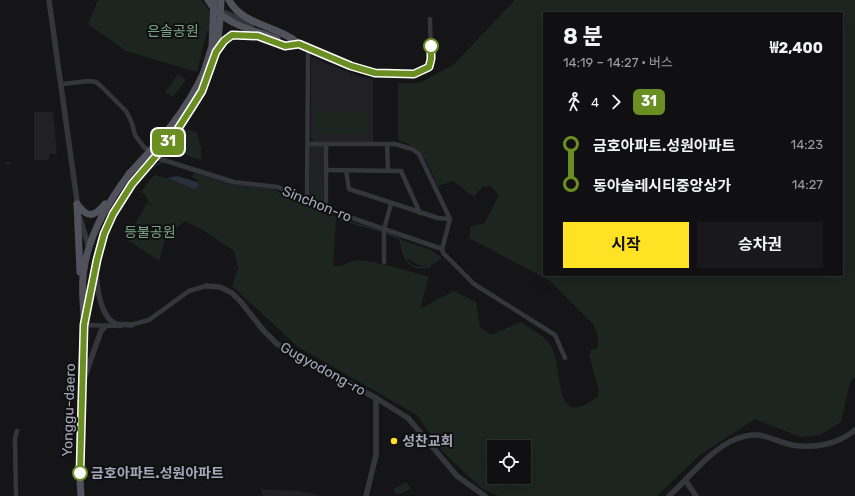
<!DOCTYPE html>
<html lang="ko">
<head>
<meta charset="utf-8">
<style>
  :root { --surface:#100f11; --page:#19181a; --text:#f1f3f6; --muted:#9c9c9f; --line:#302f31; --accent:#ffe224 }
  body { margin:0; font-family:Rubik,"Noto Sans KR",sans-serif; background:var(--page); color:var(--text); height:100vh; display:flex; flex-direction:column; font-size:15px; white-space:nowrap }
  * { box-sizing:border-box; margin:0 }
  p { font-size:13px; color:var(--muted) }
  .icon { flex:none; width:22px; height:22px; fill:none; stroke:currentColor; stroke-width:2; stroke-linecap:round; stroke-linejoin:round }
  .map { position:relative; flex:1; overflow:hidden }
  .drawer { position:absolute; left:543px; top:12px; width:300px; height:264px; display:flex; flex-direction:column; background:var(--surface); border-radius:0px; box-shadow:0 4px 16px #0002,0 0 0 1px var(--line) }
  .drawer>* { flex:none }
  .badge { padding:0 8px; border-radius:6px; font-size:14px; line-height:26px }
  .tools { position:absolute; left:487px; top:440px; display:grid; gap:8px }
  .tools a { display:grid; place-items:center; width:44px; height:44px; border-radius:0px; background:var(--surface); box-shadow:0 4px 16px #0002,0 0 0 1px var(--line); font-size:20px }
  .map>.badge { position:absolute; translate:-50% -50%; box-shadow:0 0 0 2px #fff }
  .legs { display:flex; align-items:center; gap:6px; height:44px; padding:0 20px; font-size:13px }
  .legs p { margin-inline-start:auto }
  .overview { display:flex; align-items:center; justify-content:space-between; height:68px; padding:0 20px }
  h1 { font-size:22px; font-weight:700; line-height:30px }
  .primary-button { display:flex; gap:8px; margin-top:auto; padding:8px 20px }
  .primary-button a { flex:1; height:46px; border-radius:0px; background:var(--accent); color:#111; font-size:16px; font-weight:700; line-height:46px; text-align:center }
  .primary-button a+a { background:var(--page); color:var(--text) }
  ul { padding:0 20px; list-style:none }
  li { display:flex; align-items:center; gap:14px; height:40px; font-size:15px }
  li i { display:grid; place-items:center; width:6px; height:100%; margin:0 5px; background:currentColor }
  li i::after { content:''; width:10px; height:10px; margin:-5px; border:3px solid; border-radius:50%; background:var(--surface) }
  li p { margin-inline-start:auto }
  li:first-child i { background:linear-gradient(#0000 50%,currentColor 0) }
  li:last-child i { background:linear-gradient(currentColor 50%,#0000 0) }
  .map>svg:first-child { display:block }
  .built { fill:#212024 }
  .green { fill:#1c251f; fill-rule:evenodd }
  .water { fill:#29303b }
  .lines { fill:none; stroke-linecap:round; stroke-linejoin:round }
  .stream { stroke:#29303b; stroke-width:1 }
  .minor { stroke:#35353c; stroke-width:4.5 }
  .tertiary { stroke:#35353c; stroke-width:5.5 }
  .primary { stroke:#51515b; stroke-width:7 }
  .primary-bridge { stroke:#51515b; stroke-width:7 }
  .line-1-casing { stroke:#fff; stroke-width:9 }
  .line-1 { stroke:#6b8e23; stroke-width:6 }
  .stop-1-dot { fill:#fff; stroke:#6b8e23; stroke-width:2 }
  .poi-dot { fill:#ffe224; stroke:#100f11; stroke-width:1.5 }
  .labels { text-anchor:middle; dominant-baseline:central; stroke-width:4; stroke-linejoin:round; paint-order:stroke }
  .park-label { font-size:14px; fill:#7aa585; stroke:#100f11 }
  .street-label { font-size:14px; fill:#a5a7b8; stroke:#100f11 }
  .poi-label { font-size:14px; font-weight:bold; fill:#a5a7b8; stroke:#100f11; text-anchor:start }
  .stop-label { font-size:14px; font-weight:bold; fill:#a5a7b8; stroke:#100f11; text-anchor:start }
</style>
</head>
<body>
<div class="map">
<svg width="855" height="496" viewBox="0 0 855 496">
  <rect width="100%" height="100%" fill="#151417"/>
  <g class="built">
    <path d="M311,57L358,76L373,79V142H314L311,139Z"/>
    <path d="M34,112H53L57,154H49V160H34Z"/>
    <path d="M310,146H324L323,204L312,200L310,196Z"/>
    <path d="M261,489L300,491L320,496H262Z"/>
  </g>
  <g class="green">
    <path d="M98,0H201L212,13L209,32L207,31L197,72L126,51L88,24Z"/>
    <path d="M515,0H855V377L850,382L841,422L820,435L800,437L755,419L700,455L657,496H498L481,488L443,452L417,415L298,347L232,286L238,268L234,251L201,229L185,221L176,228L167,224L169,226L159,261L126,239L147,203L152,207L145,195L141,192L154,175L167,178L194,189L198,185V180L192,177L194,173L232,186L273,191L336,219L333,266C346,267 343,263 353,261C365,257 414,273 429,277L420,309L454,291L476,302L480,327L491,335L521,322C530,329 544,335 550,344C565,367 551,434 598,396L599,391L589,355L591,350L598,348V337L594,325L550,281L469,238L471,226L485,223L499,195L490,186L482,187L474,197L453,181L438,186C426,161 426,150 398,140V83H419L453,65ZM544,13H842V275H544ZM494,447H524V477H494Z"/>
    <path d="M178,74L186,80L173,97L165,92Z"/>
    <path d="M315,111H367V135L315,134Z"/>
    <path d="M185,129L197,132L201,148V160L169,150Z"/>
    <path d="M311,188H323V201L320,202C312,199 311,196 311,188Z"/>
    <path d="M401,240L431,250L442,258C425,271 423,267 405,257Z"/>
    <path d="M407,482L411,489L397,495L393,489Z"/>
  </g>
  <path class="water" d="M177,176L197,182L199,185L194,189L167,178Z"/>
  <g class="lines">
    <g class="stream">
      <path d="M5,163H11"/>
      <path d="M170,164L233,185L273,190L336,218L383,232"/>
      <path d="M148,170L163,162"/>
      <path d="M386,233L400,239C404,258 408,273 431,266"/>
    </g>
    <g class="minor">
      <path d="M414,74L429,67L431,59L430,19"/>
      <path d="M62,84L89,81L96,82L102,87L126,111L132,123L135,135L143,146L157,158L234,182L278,187L326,209L442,249L443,253L474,284L555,335L565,358"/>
      <path d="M308,144H395L412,149L419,154L450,219L442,249"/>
      <path d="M387,144L388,171"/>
      <path d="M326,170L401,171L420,213"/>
      <path d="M346,170L349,189L438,218L450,219"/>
      <path d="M307,201L308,48"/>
      <path d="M326,209V144"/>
      <path d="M384,262V229L391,204"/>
      <path d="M85,325L121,326"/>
      <path d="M130,325L149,320L189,291L206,286"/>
      <path d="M16,496L15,439L17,431"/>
    </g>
    <g class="tertiary">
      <path d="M49,0L78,208"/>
      <path d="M218,10L253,24"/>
      <path d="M295,42L351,66L375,73L414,74"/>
      <path d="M80,218L89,248"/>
      <path d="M96,272C97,287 100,317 116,324C120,325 127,324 132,325"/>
      <path d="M206,286L220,287L232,293L241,302L263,330L277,344L376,398L408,418L457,476L485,496"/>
      <path d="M83,382L101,331L106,326"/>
      <path d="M686,481L696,496"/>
      <path d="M366,496L376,455V398"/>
      <path d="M669,496C688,479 712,448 736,439C761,429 770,440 792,445C814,449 838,444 855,430"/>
    </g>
    <g class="primary">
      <path d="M229,0C243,26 278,25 299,44"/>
      <path d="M216,52L224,41L232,35L258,36L285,46L299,44"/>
      <path d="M204,72L212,46L214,0"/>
      <path d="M208,77C218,52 220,27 221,0"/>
      <path d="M77,204L80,272"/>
      <path d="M77,204C88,219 94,217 105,204"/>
      <path d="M86,317C92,289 94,259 104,232C112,215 122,200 132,184"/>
      <path d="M81,496C77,442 83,384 84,329C85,308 80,291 84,269C89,234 108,202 129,174"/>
    </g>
    <g class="primary-bridge">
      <path d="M208,0C223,25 252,29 277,39"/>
      <path d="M129,174C159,142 186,112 204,72"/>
      <path d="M132,184C161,150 190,118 208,77"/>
    </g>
  </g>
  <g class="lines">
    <defs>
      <path id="line-1" d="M80,473L84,325L97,260L104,234L113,214L132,184L174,135L192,107L202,91L216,52L224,41L232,35L258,36L285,46L299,44L351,66L375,73L414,74L429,67L431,59V46"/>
    </defs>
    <use href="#line-1" class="line-1-casing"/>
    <use href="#line-1" class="line-1"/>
  </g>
  <g class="stop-1-dot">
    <circle cx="431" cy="46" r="7"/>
    <circle cx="80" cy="473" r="7"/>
  </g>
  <circle class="poi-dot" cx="394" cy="441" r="4"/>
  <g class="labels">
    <g class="park-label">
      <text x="173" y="31">은솔공원</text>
      <text x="150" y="232">등불공원</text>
    </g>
    <g class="street-label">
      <text transform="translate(317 204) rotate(22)">Sinchon-ro</text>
      <text transform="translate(323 369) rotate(29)">Gugyodong-ro</text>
      <text transform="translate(69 410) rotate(-88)">Yonggu-daero</text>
    </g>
    <g class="poi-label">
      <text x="402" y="441">성찬교회</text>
    </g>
    <g class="stop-label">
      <text x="91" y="473">금호아파트.성원아파트</text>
    </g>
  </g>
</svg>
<div class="tools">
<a><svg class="icon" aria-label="locate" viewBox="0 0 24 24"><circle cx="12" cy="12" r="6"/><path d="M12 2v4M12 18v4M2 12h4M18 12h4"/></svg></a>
</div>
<b class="badge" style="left:168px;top:142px;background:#6b8e23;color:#fff">31</b>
<section class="drawer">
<div class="overview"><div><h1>8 분</h1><p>14:19 – 14:27 · 버스</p></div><b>₩2,400</b></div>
<div class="legs"><svg class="icon" aria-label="walk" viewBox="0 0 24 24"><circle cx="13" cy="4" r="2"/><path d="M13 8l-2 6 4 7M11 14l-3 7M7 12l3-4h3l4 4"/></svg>4<svg class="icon" aria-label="forward" viewBox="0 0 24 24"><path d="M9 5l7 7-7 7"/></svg><b class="badge" style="background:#6b8e23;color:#fff">31</b></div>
<ul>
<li><i style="color:#6b8e23"></i><b>금호아파트.성원아파트</b><p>14:23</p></li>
<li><i style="color:#6b8e23"></i><b>동아솔레시티중앙상가</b><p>14:27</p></li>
</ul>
<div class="primary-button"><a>시작</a><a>승차권</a></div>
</section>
</div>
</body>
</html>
